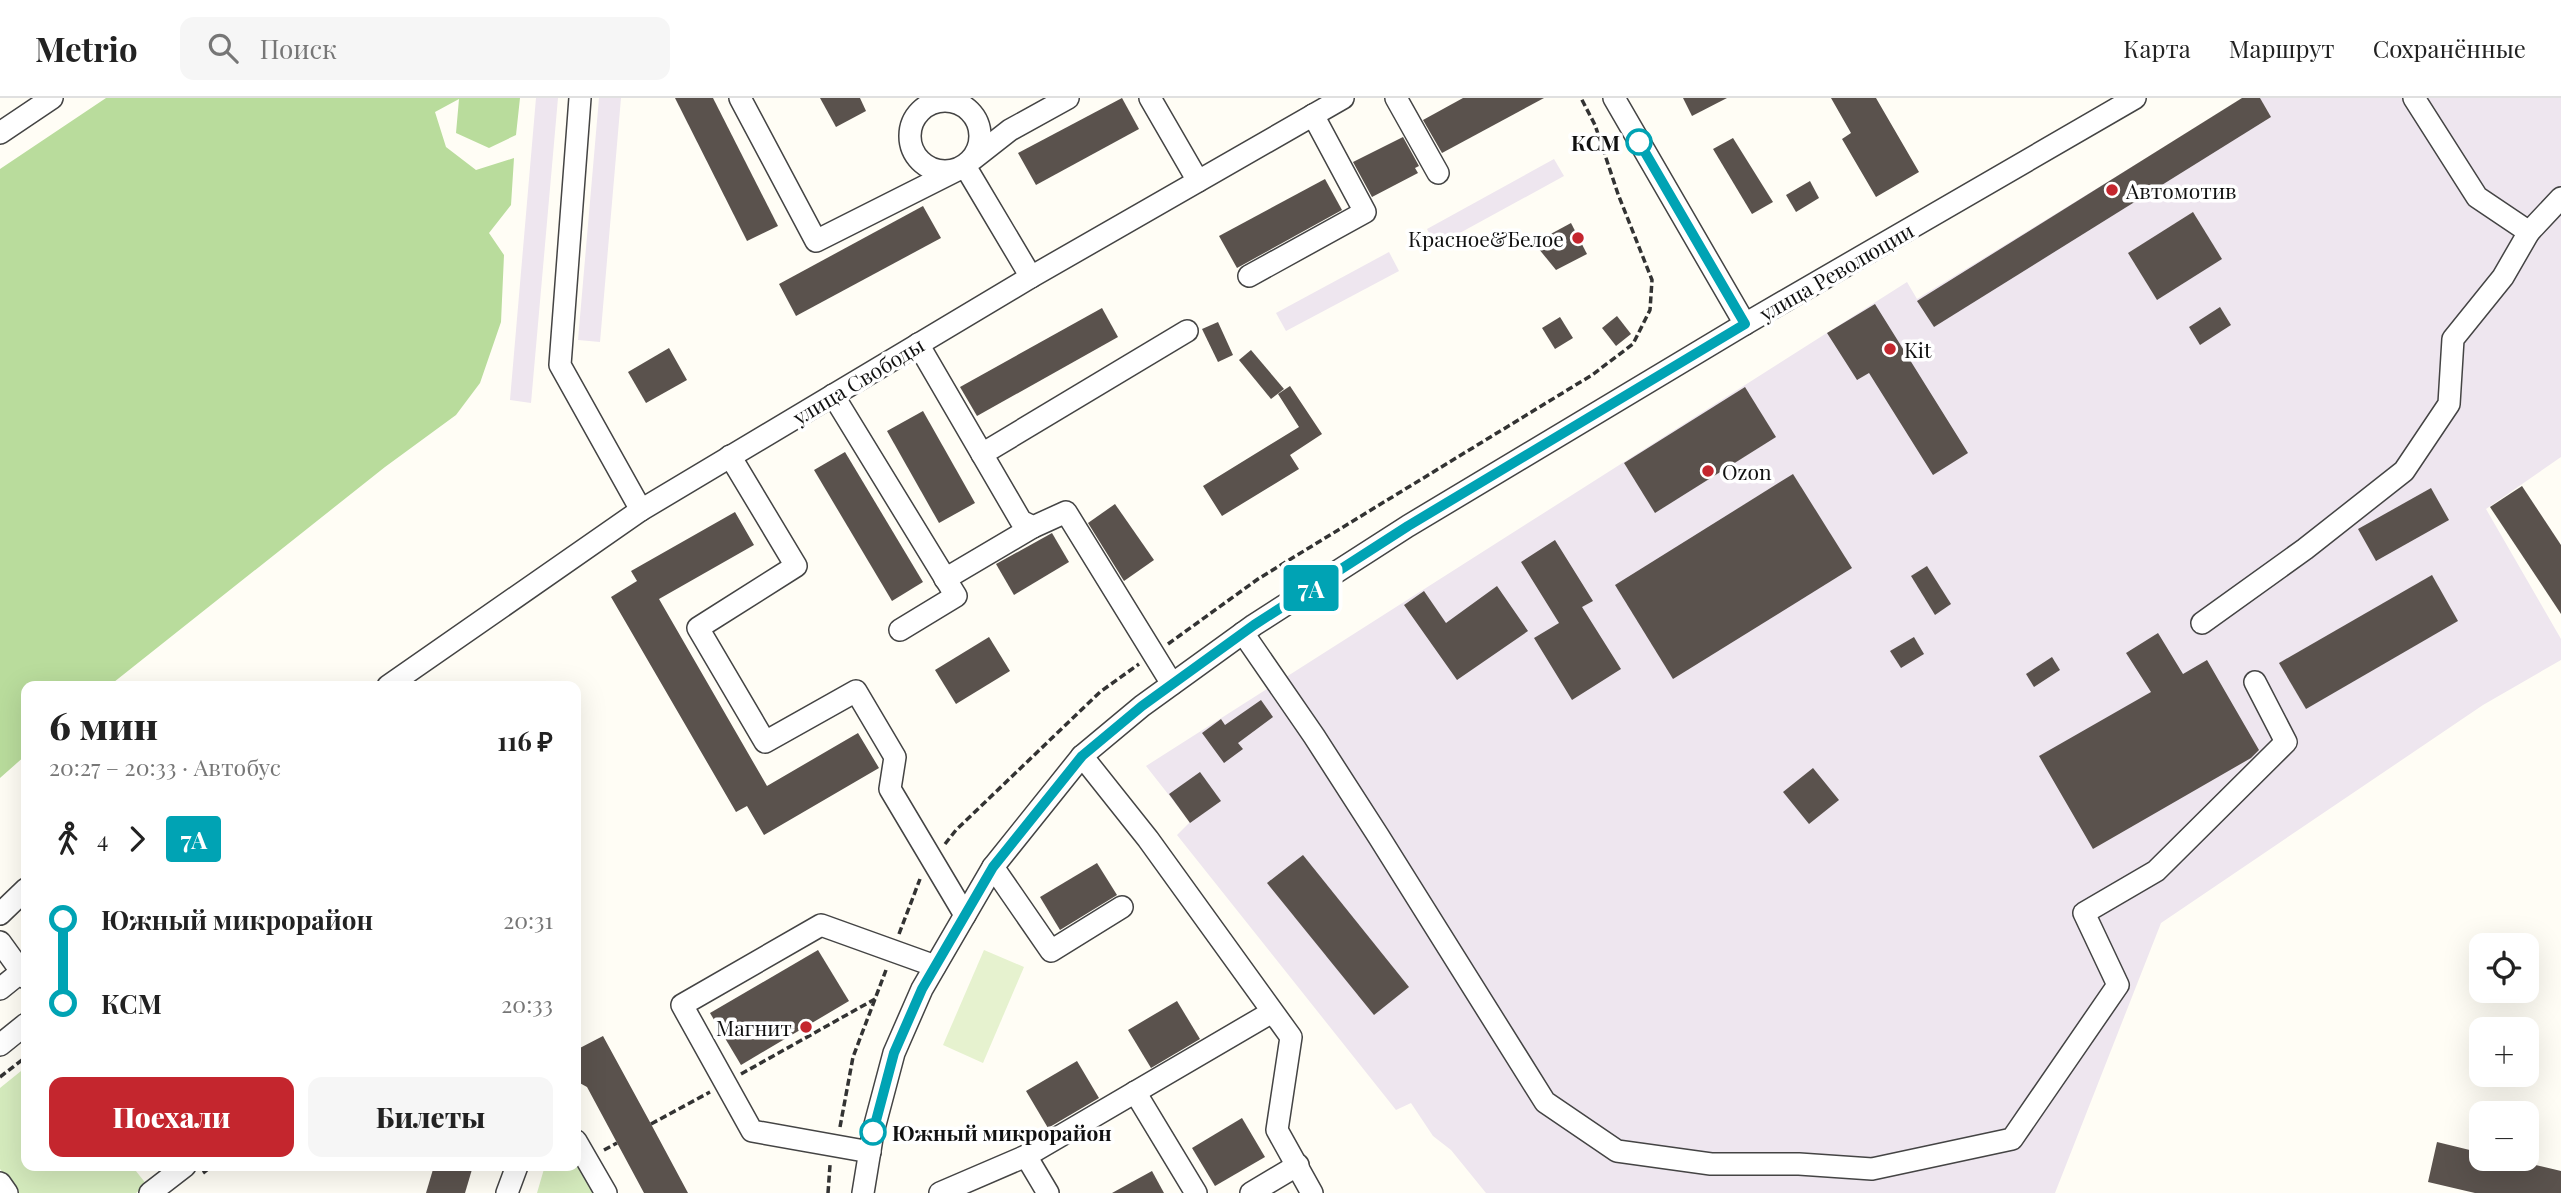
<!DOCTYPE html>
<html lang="ru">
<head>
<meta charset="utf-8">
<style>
  :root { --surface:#fff; --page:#f6f6f6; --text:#222; --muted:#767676; --line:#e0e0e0; --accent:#c4262e }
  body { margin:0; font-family:"Playfair Display",serif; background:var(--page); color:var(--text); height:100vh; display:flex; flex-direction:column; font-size:26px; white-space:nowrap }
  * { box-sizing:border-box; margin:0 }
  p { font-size:23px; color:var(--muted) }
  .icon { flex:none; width:38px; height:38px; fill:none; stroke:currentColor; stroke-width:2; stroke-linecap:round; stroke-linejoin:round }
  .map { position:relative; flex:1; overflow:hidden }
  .drawer { position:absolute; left:21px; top:583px; width:560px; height:490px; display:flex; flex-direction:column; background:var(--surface); border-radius:14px; box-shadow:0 7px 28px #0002 }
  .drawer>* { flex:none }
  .badge { padding:0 14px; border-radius:5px; font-size:24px; line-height:46px }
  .buttons { position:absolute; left:2469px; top:835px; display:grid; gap:14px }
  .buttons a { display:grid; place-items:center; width:70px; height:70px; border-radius:14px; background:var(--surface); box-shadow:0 7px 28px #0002; font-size:35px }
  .map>.badge { position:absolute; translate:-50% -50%; box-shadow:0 0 0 4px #fff }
  .legs { display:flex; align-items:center; gap:10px; height:77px; padding:0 28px; font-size:23px }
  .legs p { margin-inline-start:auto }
  .head { display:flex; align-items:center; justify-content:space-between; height:119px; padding:0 28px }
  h1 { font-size:38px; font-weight:800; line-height:52px }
  .button { display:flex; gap:14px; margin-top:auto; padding:14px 28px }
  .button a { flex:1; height:80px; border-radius:14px; background:var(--accent); color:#fff; font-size:28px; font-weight:800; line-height:80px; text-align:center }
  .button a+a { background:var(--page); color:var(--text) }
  ul { padding:0 28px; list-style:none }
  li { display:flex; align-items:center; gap:24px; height:84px; font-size:26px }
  li i { display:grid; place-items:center; width:10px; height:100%; margin:0 9px; background:currentColor }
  li i::after { content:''; width:18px; height:18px; margin:-9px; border:5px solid; border-radius:50%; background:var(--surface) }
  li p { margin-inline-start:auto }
  li:first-child i { background:linear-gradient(#0000 50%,currentColor 0) }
  li:last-child i { background:linear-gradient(currentColor 50%,#0000 0) }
  header { display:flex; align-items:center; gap:42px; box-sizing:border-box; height:98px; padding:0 35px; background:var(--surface); border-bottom:2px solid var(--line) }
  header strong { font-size:33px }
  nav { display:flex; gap:38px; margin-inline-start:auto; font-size:24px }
  .search { width:490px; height:63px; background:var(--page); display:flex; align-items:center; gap:18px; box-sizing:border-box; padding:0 24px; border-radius:14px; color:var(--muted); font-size:26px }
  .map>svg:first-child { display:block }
  .industrial { fill:#eee6ef }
  .green { fill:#d5ebbd }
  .forest { fill:#b9dc9c }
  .pitch { fill:#e6f2cf }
  .building { fill:#5a524d }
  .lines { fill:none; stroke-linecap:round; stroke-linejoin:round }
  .minor-casing { stroke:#444; stroke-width:24 }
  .path { stroke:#333; stroke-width:3.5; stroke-dasharray:7 3.5; stroke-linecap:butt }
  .minor { stroke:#fff; stroke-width:21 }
  .line-1-casing { stroke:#fff; stroke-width:16 }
  .line-1 { stroke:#00a3b4; stroke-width:10 }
  .stop-1-dot { fill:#fff; stroke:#00a3b4; stroke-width:3.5 }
  .poi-dot { fill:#c4262e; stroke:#fff; stroke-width:2.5 }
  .labels { text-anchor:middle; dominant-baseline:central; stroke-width:7; stroke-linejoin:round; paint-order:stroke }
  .stop-label { font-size:21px; font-weight:bold; fill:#111; stroke:#fff; text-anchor:end }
  .poi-label { font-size:21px; fill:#111; stroke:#fff; text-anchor:start }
  .street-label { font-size:21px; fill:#111; stroke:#fff }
</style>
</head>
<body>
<header>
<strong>Metrio</strong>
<div class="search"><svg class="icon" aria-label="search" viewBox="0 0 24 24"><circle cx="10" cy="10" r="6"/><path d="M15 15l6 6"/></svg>Поиск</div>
<nav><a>Карта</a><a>Маршрут</a><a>Сохранённые</a></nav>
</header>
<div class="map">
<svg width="2561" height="1095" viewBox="0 0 2561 1095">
  <rect width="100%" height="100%" fill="#fffdf5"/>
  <g class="industrial">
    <path d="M536,0H558L531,305L510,302Z"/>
    <path d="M599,0H621L600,244L578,242Z"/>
    <path d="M2244,0H2561V359L2486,411L2561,541V562L2483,607L2161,825L2055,1095H1486L1451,1052L1433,1038L1411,1005L1396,1012L1177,737L1190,724L1146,668L1907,184L1917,201Z"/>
    <path d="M1554,61L1564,78L1436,148L1427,131Z"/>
    <path d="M1389,154L1399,173L1286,233L1276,215Z"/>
  </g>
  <g class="green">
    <path d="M26,969V1068H132L147,1087L136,1095H19L0,1071V990Z"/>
    <path d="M576,1056L599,1095H537L544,1071L550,1068H576Z"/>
  </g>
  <path class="forest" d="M106,0H520L516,37L489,50L456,35L459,1L435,14L446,49L476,72L514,60L511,107L489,135L504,157L501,224L480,285L456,317L385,369L109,588H26V657L0,680V71Z"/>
  <path class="pitch" d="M984,852L1024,869L983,965L943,947Z"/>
  <g class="building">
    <path d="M675,0H713L778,128L747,143Z"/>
    <path d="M820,0H860L866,13L836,29Z"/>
    <path d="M1122,0L1139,31L1036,87L1018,55Z"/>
    <path d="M1463,0H1544L1442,55L1423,22Z"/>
    <path d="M1683,0H1727L1692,18Z"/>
    <path d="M1831,0H1876L1919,74L1876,99L1842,41L1851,35Z"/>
    <path d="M2242,0H2260L2271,19L1934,229L1917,203Z"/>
    <path d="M1403,39L1419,68L1415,70L1418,75L1372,99L1353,64Z"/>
    <path d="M1733,40L1773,104L1752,116L1713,51Z"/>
    <path d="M1325,81L1342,112L1237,170L1219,138Z"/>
    <path d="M1810,83L1819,100L1796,114L1786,97Z"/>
    <path d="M923,108L941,140L796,218L779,186Z"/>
    <path d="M2193,114L2222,161L2157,202L2128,155Z"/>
    <path d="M1571,125L1587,156L1556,172L1534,145Z"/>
    <path d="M1875,206L1968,355L1933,377L1869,275L1857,282L1827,235Z"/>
    <path d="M2220,209L2231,227L2200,247L2189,229Z"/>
    <path d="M1102,210L1118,239L977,318L960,289Z"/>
    <path d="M1617,218L1631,236L1616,248L1602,230Z"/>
    <path d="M1560,219L1573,240L1555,251L1542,230Z"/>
    <path d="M1218,224L1233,257L1218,264L1202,231Z"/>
    <path d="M669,250L687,282L646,305L628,274Z"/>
    <path d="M1251,252L1284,291L1271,301L1239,262Z"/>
    <path d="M1290,288L1322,336L1290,357L1299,371L1222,418L1203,388L1299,329L1278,296Z"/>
    <path d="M1745,289L1776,339L1655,415L1624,365Z"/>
    <path d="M923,313L975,405L939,425L887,333Z"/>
    <path d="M845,354L923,484L892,503L814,372Z"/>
    <path d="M1793,376L1852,470L1673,581L1615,487Z"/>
    <path d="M2522,388L2561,447V516L2490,409Z"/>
    <path d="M2431,390L2449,422L2376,463L2358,431Z"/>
    <path d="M1115,406L1154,462L1124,483L1088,425Z"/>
    <path d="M735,414L754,447L659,501L767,688L858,635L879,670L764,737L747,708L736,714L611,499L637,483L631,473Z"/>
    <path d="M1052,435L1069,464L1014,497L996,466Z"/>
    <path d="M1555,442L1593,503L1582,509L1621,571L1572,602L1534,540L1559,525L1521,464Z"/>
    <path d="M1927,468L1951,506L1935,517L1911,478Z"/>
    <path d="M2432,477L2458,523L2306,611L2279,565Z"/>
    <path d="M1497,488L1528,533L1457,582L1404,507L1424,493L1446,525Z"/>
    <path d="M2158,535L2183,576L2207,562L2259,652L2251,660L2093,751L2039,658L2151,594L2126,555Z"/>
    <path d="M989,539L1010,573L956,606L935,572Z"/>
    <path d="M1914,539L1924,556L1901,570L1890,553Z"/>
    <path d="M2052,559L2060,572L2034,589L2026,576Z"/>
    <path d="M1261,602L1273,619L1238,645L1243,651L1224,665L1202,635L1221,621L1225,627Z"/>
    <path d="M1813,670L1839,702L1809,726L1783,694Z"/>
    <path d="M1200,674L1221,703L1190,725L1169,696Z"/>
    <path d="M1303,757L1409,889L1374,917L1267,785Z"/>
    <path d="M1097,765L1117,797L1060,832L1040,799Z"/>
    <path d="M818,852L849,903L741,967L710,915Z"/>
    <path d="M1177,903L1200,941L1151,970L1128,932Z"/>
    <path d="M603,938L651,1026L688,1095H644L587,989L576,983V952Z"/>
    <path d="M1077,963L1099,1000L1048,1030L1026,993Z"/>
    <path d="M1242,1020L1265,1059L1215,1088L1192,1050Z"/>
    <path d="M2437,1044L2482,1055V1060H2506L2561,1073V1095H2475L2428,1084Z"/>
    <path d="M434,1068H473L465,1095H426Z"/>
    <path d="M1152,1073L1164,1095H1112Z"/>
  </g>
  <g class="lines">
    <defs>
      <g id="minor">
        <path d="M580,0L560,267L641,412"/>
        <path d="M740,0L816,143L965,68L1031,179"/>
        <path d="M1150,0L1198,83"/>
        <path d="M1396,0L1438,75"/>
        <path d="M1614,0L1745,226"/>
        <circle cx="945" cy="38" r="35"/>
        <path d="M0,35L52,0"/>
        <path d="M973,61L1010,32L1068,0"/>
        <path d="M2529,134L2561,100"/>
        <path d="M1249,178L1365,114L1313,17"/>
        <path d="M918,246L1021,423L1033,429L1066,414L1172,586"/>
        <path d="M833,297L956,498L900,532"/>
        <path d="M982,356L1187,233"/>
        <path d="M730,358L796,468L698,530L765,644L856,593L895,659L890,691L965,817"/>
        <path d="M945,481L1033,429"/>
        <path d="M2202,525L2305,451L2404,373L2449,306L2453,241L2503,179L2529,134L2477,99L2414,0"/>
        <path d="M1243,535L1314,638L1379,739L1545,1004L1617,1053L1711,1066H1799L1872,1071L2012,1041L2118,887L2084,815L2156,773L2286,644L2255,584"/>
        <path d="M388,588L641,412L1031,179L1343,0"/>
        <path d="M1082,658L1148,741L1291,939L1277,1032L1312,1095"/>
        <path d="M993,769L1051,853L1122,809"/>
        <path d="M0,816L26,791"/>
        <path d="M0,844L26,880"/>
        <path d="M0,891L26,870"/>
        <path d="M0,947L26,926"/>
        <path d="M1135,994L1196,1095"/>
        <path d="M576,1043L606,1095"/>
        <path d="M870,1054L752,1033L682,907L821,827L935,868"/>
        <path d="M1026,1058L1048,1095"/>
        <path d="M0,1085L7,1095"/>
        <path d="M150,1095L185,1068"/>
        <path d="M507,1095L517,1068"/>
        <path d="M863,1095L873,1034L894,955L922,891L993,769L1082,658L1142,608L1254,527L1408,428L1745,226L2135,0"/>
        <path d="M940,1095L1026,1058L1272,914"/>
        <path d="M1251,1095L1298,1067"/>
      </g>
    </defs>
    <use href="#minor" class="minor-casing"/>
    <g class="path">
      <path d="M1168,546L1258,481L1592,277L1633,246L1650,212L1652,182L1618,96L1595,27L1581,0"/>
      <path d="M945,746L956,732L1100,594L1139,566"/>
      <path d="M899,836L920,781"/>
      <path d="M741,976L875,901"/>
      <path d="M0,979L26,959"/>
      <path d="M651,1026L710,994"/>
      <path d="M840,1029L853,959L886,872"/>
      <path d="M604,1052L617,1045"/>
      <path d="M203,1075L212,1068"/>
      <path d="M828,1095L830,1067"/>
    </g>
    <use href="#minor" class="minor"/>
  </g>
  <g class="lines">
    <defs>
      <path id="line-1" d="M873,1034L894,955L922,891L993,769L1082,658L1142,608L1254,527L1408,428L1745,226L1639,44"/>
    </defs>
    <use href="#line-1" class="line-1-casing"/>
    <use href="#line-1" class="line-1"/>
  </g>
  <g class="stop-1-dot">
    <circle cx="1639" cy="44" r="12"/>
    <circle cx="873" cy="1034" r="12"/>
  </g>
  <g class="poi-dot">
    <circle cx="2112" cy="92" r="7"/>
    <circle cx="1578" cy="140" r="7"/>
    <circle cx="1890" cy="251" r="7"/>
    <circle cx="1708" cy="373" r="7"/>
    <circle cx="806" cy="929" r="7"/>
  </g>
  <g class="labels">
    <g class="stop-label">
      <text x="1620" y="44">КСМ</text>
      <text x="892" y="1034" text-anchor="start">Южный микрорайон</text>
    </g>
    <g class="poi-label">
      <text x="2126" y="92">Автомотив</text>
      <text x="1564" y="140" text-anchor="end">Красное&amp;Белое</text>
      <text x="1904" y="251">Kit</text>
      <text x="1722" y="373">Ozon</text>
      <text x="792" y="929" text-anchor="end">Магнит</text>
    </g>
    <g class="street-label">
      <text transform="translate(1836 173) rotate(-30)">улица Революции</text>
      <text transform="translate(858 282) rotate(-31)">улица Свободы</text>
    </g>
  </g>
</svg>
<div class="buttons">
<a><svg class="icon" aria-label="locate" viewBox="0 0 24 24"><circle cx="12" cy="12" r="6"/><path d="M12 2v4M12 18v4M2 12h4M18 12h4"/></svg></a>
<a>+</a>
<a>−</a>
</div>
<b class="badge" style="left:1311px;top:490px;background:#00a3b4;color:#fff">7А</b>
<section class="drawer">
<div class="head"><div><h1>6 мин</h1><p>20:27 – 20:33 · Автобус</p></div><b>116 ₽</b></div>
<div class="legs"><svg class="icon" aria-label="walk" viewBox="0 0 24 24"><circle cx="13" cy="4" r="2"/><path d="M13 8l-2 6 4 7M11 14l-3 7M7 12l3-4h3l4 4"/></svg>4<svg class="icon" aria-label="forward" viewBox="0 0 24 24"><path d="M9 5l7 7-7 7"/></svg><b class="badge" style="background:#00a3b4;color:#fff">7А</b></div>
<ul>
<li><i style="color:#00a3b4"></i><b>Южный микрорайон</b><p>20:31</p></li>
<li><i style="color:#00a3b4"></i><b>КСМ</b><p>20:33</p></li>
</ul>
<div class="button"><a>Поехали</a><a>Билеты</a></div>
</section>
</div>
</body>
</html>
